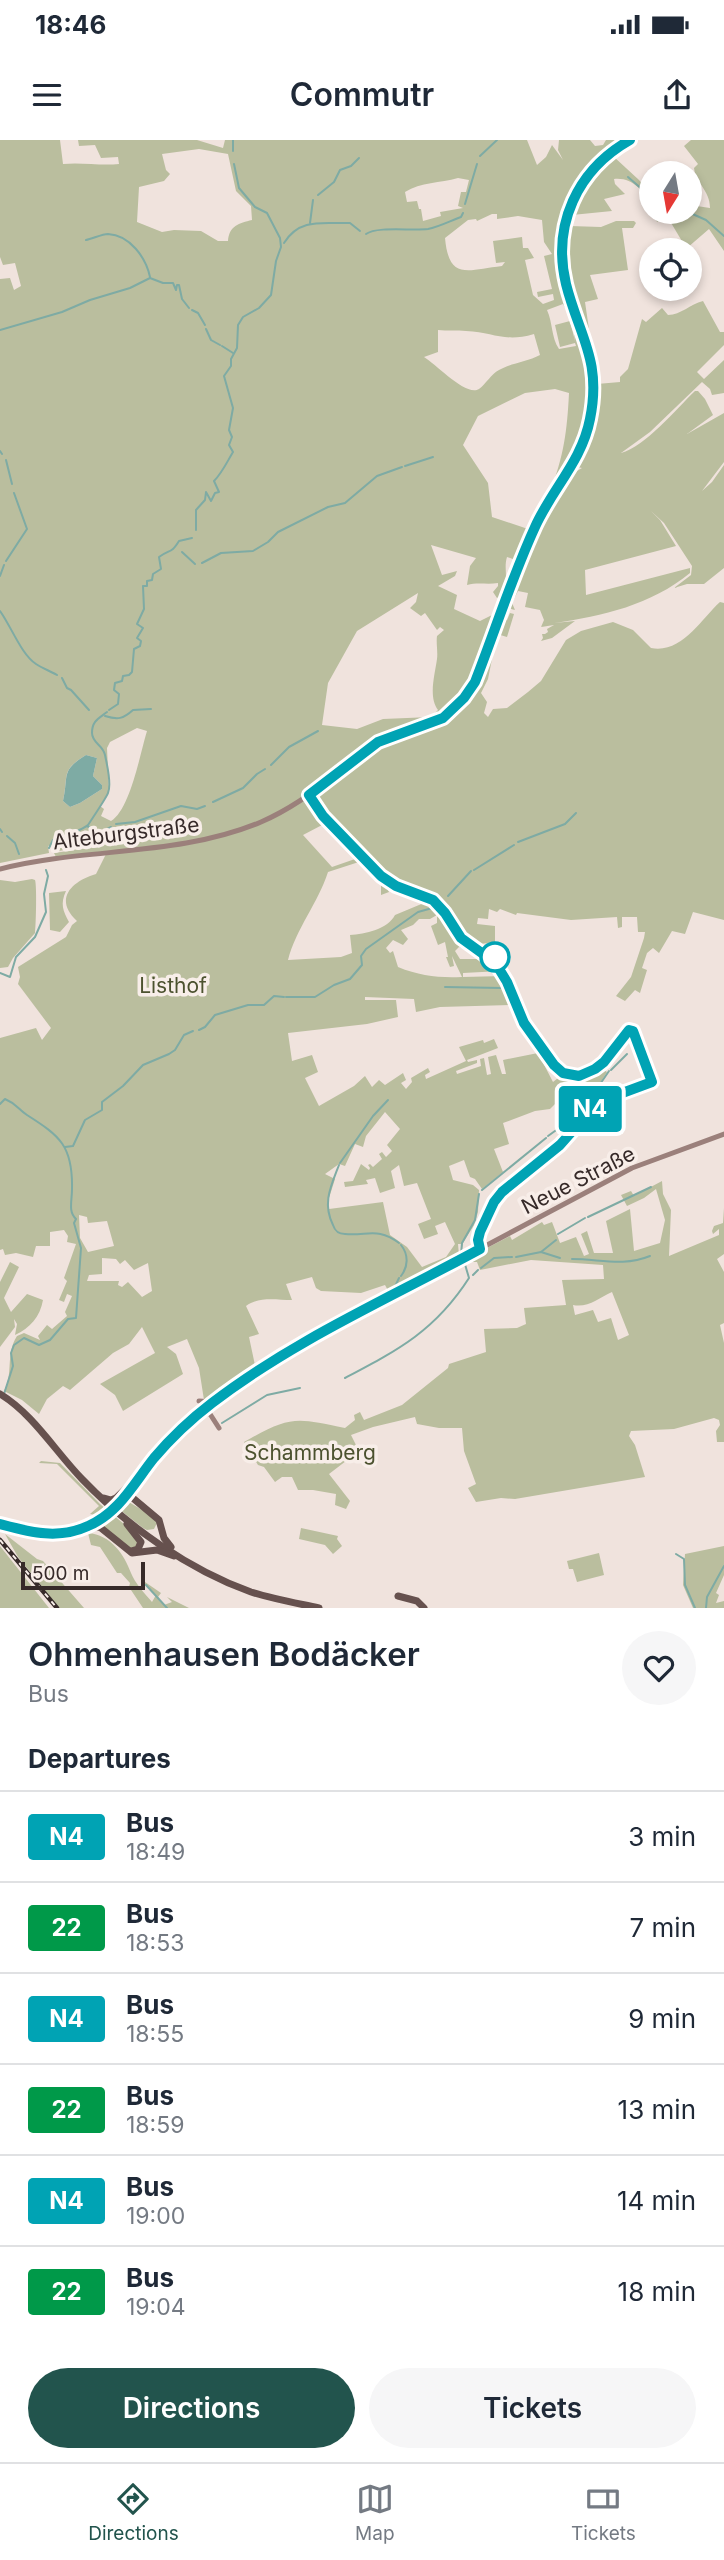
<!DOCTYPE html>
<html lang="en">
<head>
<meta charset="utf-8">
<style>
  :root { --surface:#fff; --page:#f6f6f7; --text:#1f2937; --muted:#747a83; --line:#e0e1e3; --accent:#22544d }
  body { margin:0; font-family:Inter,sans-serif; background:var(--page); color:var(--text); height:100vh; display:flex; flex-direction:column; font-size:26px; white-space:nowrap }
  * { box-sizing:border-box; margin:0 }
  p { font-size:23px; color:var(--muted) }
  .icon { flex:none; width:38px; height:38px; fill:none; stroke:currentColor; stroke-width:2; stroke-linecap:round; stroke-linejoin:round }
  .map { position:relative; height:1468px; overflow:hidden }
  .details { display:flex; flex-direction:column; background:var(--surface); flex:1 }
  .details>* { flex:none }
  .badge { padding:0 14px; border-radius:5px; font-size:24px; line-height:46px }
  .needle { width:46px; rotate:191deg }
  .fabs { position:absolute; left:639px; top:21px; display:grid; gap:14px }
  .fabs a { display:grid; place-items:center; width:63px; height:63px; border-radius:50%; background:var(--surface); box-shadow:0 4px 10px #0003; font-size:35px }
  .scale { position:absolute; left:21px; bottom:18px; width:124px; box-sizing:border-box; padding-left:7px; border:4px solid #362a29; border-top:0; font-size:19px; line-height:24px; white-space:nowrap; color:#362a29; -webkit-text-stroke:5px #f8eee9; paint-order:stroke }
  .map>.badge { position:absolute; translate:-50% -50%; box-shadow:0 0 0 4px #fff }
  h2 { padding:0 28px; font-size:26px; line-height:63px }
  .round { display:grid; place-items:center; flex:none; width:74px; height:74px; border-radius:37px; background:var(--page) }
  .overview { display:flex; align-items:center; justify-content:space-between; height:119px; padding:0 28px }
  h1 { font-size:33px; font-weight:600; line-height:52px }
  .button { display:flex; gap:14px; margin-top:auto; padding:14px 28px }
  .button a { flex:1; height:80px; border-radius:42px; background:var(--accent); color:#fff; font-size:28px; font-weight:600; line-height:80px; text-align:center }
  .button a+a { background:var(--page); color:var(--text) }
  ul { padding:0; list-style:none }
  li { display:flex; align-items:center; gap:21px; height:91px; padding:0 28px; border-top:2px solid var(--line) }
  li div { flex:1 }
  li b { display:block; font-size:26px }
  li em { font-style:normal }
  li .badge { min-width:77px; font-weight:700; text-align:center }
  .status { display:flex; justify-content:space-between; align-items:center; height:49px; padding:0 35px; background:var(--surface); direction:ltr }
  .status svg { height:19px; fill:currentColor }
  header { display:flex; justify-content:space-between; align-items:center; height:91px; padding:0 28px; background:var(--surface); font-size:32px; font-weight:600 }
  .menu { display:flex; justify-content:space-around; align-items:center; height:98px; border-top:2px solid var(--line); background:var(--surface); font-size:19px; color:var(--muted) }
  .menu a { display:grid; justify-items:center; gap:4px }
  .menu .selected { color:var(--accent) }
  .map>svg:first-child { display:block }
  .green { fill:#babe9e; fill-rule:evenodd }
  .water { fill:#7eaba4 }
  .lines { fill:none; stroke-linecap:round; stroke-linejoin:round }
  .stream { stroke:#7eaba4; stroke-width:2 }
  .secondary { stroke:#9b807b; stroke-width:5 }
  .trunk { stroke:#66514e; stroke-width:7 }
  .rail-casing { stroke:#362a29; stroke-width:4.5 }
  .rail { stroke:#f8eee9; stroke-width:2; stroke-dasharray:5; stroke-linecap:butt }
  .secondary-bridge { stroke:#9b807b; stroke-width:5 }
  .line-casing { stroke:#fff; stroke-width:16 }
  .line { stroke:#00a3b4; stroke-width:10 }
  .stop-dot { fill:#fff; stroke:#00a3b4; stroke-width:3.5 }
  .labels { text-anchor:middle; dominant-baseline:central; stroke-width:7; stroke-linejoin:round; paint-order:stroke }
  .street-label { font-size:21px; fill:#362a29; stroke:#f8eee9 }
  .park-label { font-size:21px; fill:#4c522f; stroke:#f8eee9 }
</style>
</head>
<body>
<div class="status"><b>18:46</b><svg viewBox="0 0 49 12"><path d="M0 12V9h3v3zM5 12V6h3v6zM10 12V3h3v9zM15 12V0h3v12zM26 1h20v11H26zM47 4h2v5h-2z"/></svg></div>
<header><svg class="icon" aria-label="menu" viewBox="0 0 24 24"><path d="M4 6h16M4 12h16M4 18h16"/></svg>Commutr<svg class="icon" aria-label="share" viewBox="0 0 24 24"><path d="M12 15V3M7 8l5-5 5 5M5 13v7h14v-7"/></svg></header>
<div class="map">
<svg width="724" height="1468" viewBox="0 0 724 1468">
  <rect width="100%" height="100%" fill="#f0e3dd"/>
  <g class="green">
    <path d="M0,0H60L63,24C82,22 100,26 119,24L118,17L101,18L95,5L79,6L78,0H197L223,8L225,0H527L537,25L546,17L552,5L563,20L558,10L559,0H590L595,6L603,5L606,0H630L605,17L608,20L613,16L639,40L651,55V67C645,51 632,37 614,39L615,44L625,54L604,59L612,71L572,75L570,86L601,87L616,81H634L636,83L633,88H622L628,130L590,135L598,159L585,162L597,244L620,242V237L628,229L642,179L646,182L662,168L668,175C681,175 690,164 703,161L720,192H724V205L697,232L704,239L724,220V253L712,255L710,249L702,242L650,292L621,313C645,307 676,269 695,251H698L705,259L713,275L687,294L724,273V322L702,351L712,342L724,325V428L704,444H687L674,448L691,435L692,426L664,383L651,371L660,380L676,406L585,430L586,455L690,428V433C651,465 603,476 554,483L575,481L552,498L541,501L543,498L542,494H545L548,492L547,489L554,485L541,487L544,480L540,470L525,467L528,453L518,451L512,463L515,470L508,468C522,427 541,349 582,328L573,326L554,354L550,352C564,315 567,292 569,253L555,249L525,253L478,276L463,305L488,343L492,377L531,390L521,422L507,417C503,430 510,441 502,455L497,458L493,452L498,446V443C487,445 478,442 467,445L470,426L476,418L431,405L442,435L457,431L455,436L438,446L457,455L454,469L480,481L492,475C494,499 480,524 471,545L474,548L503,479L507,480L510,473L514,474L507,497L497,494L488,539L481,553L487,562L484,573L488,577L493,569L507,568L528,552L541,541L566,500L581,491L613,482L633,490L651,508C682,514 701,479 720,462L724,463V780L693,772L685,794L672,791L659,813L653,808L647,813L642,828L647,830L640,853L635,850L625,861L616,856L631,837L644,798L645,792H638L637,777H622V787L618,788L617,777L571,780L517,773L516,775L500,769L497,772L489,769L488,779L478,778L477,784L495,786V802L480,804V812L459,807L455,811L460,819H482L484,816L490,819L501,831L463,833V837L504,836L514,865L440,867L416,872L414,859L365,857V860H396L398,877L367,884L288,893L292,921L312,915L318,932L305,938L319,966L354,946L365,936L372,947L379,940L385,945L403,933L406,940L401,943L406,949L412,942L411,938L428,928L430,932L425,935L426,939L466,921L459,907L483,900L484,903L494,899L498,908L467,920L468,922L477,920V923L456,931L457,934L481,926L480,919L484,918L487,935L491,934L488,917L496,915L502,934H506L503,920L538,913L553,942L563,934L582,936L599,927L607,932L595,951L583,957L572,947L550,969L535,971L503,983L509,1004L494,1009L503,1032L482,1049L475,1039L470,1037L464,1020L449,1026L453,1040L473,1045L479,1050L478,1072L474,1085L463,1103L461,1115V1104H458L459,1115L454,1117C464,1116 470,1111 476,1104L474,1111L391,1156L385,1145L361,1153L321,1151L316,1148L312,1137L286,1144L292,1160C276,1160 260,1156 246,1166L259,1194L249,1197L256,1230L209,1261L204,1260L199,1228L187,1199L167,1207L176,1214L183,1234L123,1271L115,1255L100,1244L155,1213L142,1187L129,1204L113,1213L70,1250L63,1246L47,1259L39,1274L22,1260L4,1251C14,1233 5,1215 17,1196L24,1193L40,1200L38,1196L47,1185L52,1189L67,1176L65,1172L72,1156L67,1154L64,1162L59,1160L67,1141L64,1138L76,1104L67,1102L68,1096L64,1090L50,1092V1106H36L33,1117L16,1113L5,1115L3,1109L0,1110V898L36,888L42,900L51,888L18,844L20,837L18,827L66,797L72,785L77,781C53,759 72,741 96,734L107,712L56,717L54,713L68,711L69,709L54,712L55,708L52,705L48,706L49,713L0,723V139L10,138L14,150L21,146L15,123L3,125L0,117ZM199,9L228,14L236,51L251,66L252,80C239,83 229,86 228,101H218L201,91L174,90L162,92L137,82L139,47L164,41L170,34L166,30L162,14ZM458,38L469,40L466,52H461L458,66L463,68L440,72L441,76L423,81L421,69H419L417,61L407,62L405,52C421,42 440,43 458,38ZM492,74H497V79L518,76L542,80L544,102L552,114L544,116L552,149L537,152L538,157L553,154L554,160L543,164L533,155L525,120L534,118L528,108H523L522,97L493,101L496,123L505,122L502,126C467,130 449,141 445,98L468,80L476,79L477,81ZM563,164L572,180L575,201L570,181L555,185L560,207L575,203L576,206L559,209C551,197 553,183 547,170ZM438,190C447,191 457,190 466,191C494,192 504,203 534,194L540,215C527,222 511,223 499,230C491,234 486,244 479,249C466,257 436,224 424,217L438,212ZM418,453L416,462L410,468L421,476L425,473L437,490L440,487L444,490L437,496C436,503 438,512 437,519C435,534 428,557 438,570L431,577L383,579L357,589L322,585L328,543L357,491ZM137,588L147,591C140,614 130,670 111,681L101,676L104,669L100,666L109,652L107,608L110,602ZM86,615L97,618L93,636L102,645V649L80,663L70,667L63,661C69,634 60,631 86,615ZM324,684L355,719L332,727L303,695ZM365,720L381,736V755L389,752L388,750L396,749L397,746L423,754L431,760L395,775C388,789 365,794 350,795L352,813L341,817L288,820C296,789 318,763 328,732ZM437,775V783L431,786L438,805L445,802L448,817H446L450,827L454,826L452,816L462,837C439,838 420,836 398,827L393,811L390,813L386,808L393,800L403,805L408,799L401,790L413,785L419,779H430ZM385,972L400,989L387,1005L392,1011L386,1017L382,1012L379,1014L382,1019L373,1027L370,1024L368,1025L370,1028L369,1030L361,1024L353,1041L344,1042L345,1047L368,1044L366,1040L375,1038L380,1053L395,1048L391,1031L399,1025L404,1046L417,1043L431,1079L418,1084L424,1099L438,1094L435,1086L445,1082L455,1104L446,1117L422,1127L407,1107L390,1095L383,1062L329,1069V1058L335,1039L325,1034L339,1024L345,1026L355,1004L363,1007L366,996ZM79,1075L87,1077L88,1083L107,1081L114,1106L88,1112L80,1098ZM102,1118L116,1119L120,1124L125,1120L134,1130L148,1123L152,1151L142,1157L128,1142L122,1147L118,1145L119,1141H87L89,1135L102,1134Z"/>
    <path d="M691,0H724V111L709,89L687,108V110H684L686,108L667,76L657,82L656,79L660,75L659,72H690V65L710,68C710,50 696,44 694,28L698,24L684,6Z"/>
    <path d="M32,739L35,740C37,745 36,786 35,793L13,818L8,827L0,828V740L15,742Z"/>
    <path d="M66,751C60,764 63,771 69,782L60,792L50,790L49,753Z"/>
    <path d="M662,1041L663,1054L671,1070L669,1116L719,1095V1089L713,1094L712,1091L714,1086L723,1083L724,1068V1114L717,1119L724,1132V1183L720,1185L724,1203V1302H717L716,1291L720,1285L719,1280L714,1278L674,1289L631,1291L629,1296L635,1305L645,1337L515,1359L501,1358L476,1362L468,1348L476,1344L464,1311L462,1288H439L417,1284L415,1277L373,1287L351,1295L359,1311L329,1334L350,1361L346,1369L335,1365L336,1354L313,1350H298L292,1337H282L275,1342L264,1327L258,1325L244,1302C290,1276 294,1277 345,1288L355,1280L354,1275L360,1272L364,1280L402,1265L448,1228L449,1224L486,1212L484,1189L517,1188L526,1184L524,1168L566,1165L562,1140L604,1139L603,1125L531,1120L480,1130L477,1122H467L466,1119L510,1096L512,1100L542,1082L544,1085L552,1082L560,1103L576,1097L584,1116L589,1114L581,1094L587,1091L594,1113H613L606,1081L630,1069L634,1111L660,1103L665,1080L656,1049L644,1058L627,1066L621,1055L631,1051L634,1056ZM612,1152L629,1195L618,1200L611,1178L598,1182L593,1170L575,1175L573,1165C588,1168 599,1158 612,1152Z"/>
    <path d="M10,1122L19,1127L4,1158L11,1172L27,1154L43,1160C40,1177 30,1188 15,1195L17,1184L14,1179L15,1187L0,1207V1142Z"/>
    <path d="M41,1321L60,1323L100,1364L136,1394L139,1398L134,1411L104,1388L105,1377L90,1374L99,1366L57,1324L39,1323Z"/>
    <path d="M127,1361L149,1374L157,1383L154,1389L147,1390L143,1388L119,1369Z"/>
    <path d="M301,1388L338,1396L337,1399L342,1406L333,1414L325,1405L299,1399Z"/>
    <path d="M88,1393C111,1395 124,1414 131,1433C135,1443 145,1454 152,1462L156,1455L145,1445V1442L161,1453L158,1457L164,1465L172,1462L167,1457L189,1468H143L129,1447L130,1443L121,1433H117L100,1407L91,1405Z"/>
    <path d="M5,1394L37,1419L43,1421L84,1468H59L18,1417Z"/>
    <path d="M0,1406L49,1468H0Z"/>
    <path d="M724,1406V1435L716,1453L719,1455L716,1463L724,1461V1468H693L683,1445L685,1414Z"/>
    <path d="M599,1413L604,1435L577,1442L573,1429H569L567,1421Z"/>
  </g>
  <path class="water" d="M86,615L97,618L93,636L102,645V649L80,663L70,667L63,661C69,635 60,631 86,615Z"/>
  <g class="lines">
    <g class="stream">
      <path d="M233,0V11"/>
      <path d="M480,16L497,0"/>
      <path d="M628,37L651,57"/>
      <path d="M318,55L334,42L340,30L351,26L359,18"/>
      <path d="M465,64L477,24"/>
      <path d="M688,72L706,80L724,96"/>
      <path d="M310,83L313,60"/>
      <path d="M366,94C377,86 412,91 428,89C439,87 450,81 461,77L463,73"/>
      <path d="M86,100C92,99 102,94 108,94C130,95 146,118 150,137"/>
      <path d="M284,103C300,77 324,84 350,83L360,91"/>
      <path d="M192,170L198,173L205,185"/>
      <path d="M206,189L211,200L220,205"/>
      <path d="M0,190L62,172L90,160L130,148L150,138L163,143H173L176,150L177,145H179L182,159L189,168"/>
      <path d="M222,206L233,213"/>
      <path d="M0,311L2,314"/>
      <path d="M6,320L12,344"/>
      <path d="M405,326L433,317"/>
      <path d="M196,390V370L205,360L206,352L211,361L215,353L219,352L214,341C222,333 227,322 233,312L229,305L232,297L229,290L233,268L224,236L231,226V219L237,208L238,185L243,177L259,168L271,155L276,121L281,107L280,98L267,73L255,67L239,48L234,24"/>
      <path d="M182,412L195,424"/>
      <path d="M6,421L27,389L14,353"/>
      <path d="M202,423L221,413L253,411L268,402L278,392L328,367L345,363L377,336L402,327"/>
      <path d="M0,436L4,425"/>
      <path d="M0,471C11,486 21,514 36,524C42,528 50,531 57,535"/>
      <path d="M62,538L67,548L71,550L89,570"/>
      <path d="M109,570L118,564L119,554L114,550L115,543L122,541L123,536L129,535L132,532L134,509L140,506L141,501L137,498L143,488L137,484L144,469L143,446H147V441L152,440L153,434L161,429L159,417C170,409 171,414 179,401L192,398"/>
      <path d="M105,576C118,580 123,579 133,570L151,569"/>
      <path d="M271,625L289,607L318,591"/>
      <path d="M213,662L243,648L257,634L265,629"/>
      <path d="M116,684L135,682L181,666L197,669L205,666"/>
      <path d="M87,686L100,693L111,687"/>
      <path d="M0,689L2,692"/>
      <path d="M7,696L15,703L19,714"/>
      <path d="M518,702L565,684L576,673"/>
      <path d="M49,708L53,700C58,700 85,688 88,685C90,682 107,656 108,653C112,644 107,625 105,615C103,605 92,603 92,593C92,581 98,579 107,572"/>
      <path d="M474,730L514,705"/>
      <path d="M448,756L471,731"/>
      <path d="M0,833L10,837L16,817L35,797L46,772L44,754L48,736L46,730"/>
      <path d="M445,847L502,848"/>
      <path d="M286,857H315L334,845L350,839L362,825L361,816L366,809L418,772L436,767"/>
      <path d="M199,890L205,887L215,875L248,865H264L274,856L284,857"/>
      <path d="M611,930L627,914"/>
      <path d="M0,964L5,959C17,964 18,969 27,975C60,996 73,1006 72,1049C72,1061 68,1072 76,1079L74,1083L81,1108L76,1178L68,1179L50,1200L39,1205L24,1198L14,1205L11,1213L13,1226L4,1254"/>
      <path d="M573,968L578,962L596,950L609,931"/>
      <path d="M548,996L566,983L572,971"/>
      <path d="M65,1007L73,1006L85,980L102,970V962L123,946L143,925L169,914L175,910L184,895L193,891"/>
      <path d="M340,1023L373,976L388,960"/>
      <path d="M339,1025C331,1046 322,1063 333,1085C335,1091 338,1094 345,1094C368,1096 378,1087 399,1103"/>
      <path d="M482,1050L546,998"/>
      <path d="M588,1077L651,1047"/>
      <path d="M558,1094L585,1078"/>
      <path d="M541,1112L556,1100"/>
      <path d="M461,1114L462,1103L475,1080L479,1054"/>
      <path d="M516,1117L541,1112L560,1118"/>
      <path d="M572,1119C600,1119 623,1127 650,1116"/>
      <path d="M481,1128L494,1118L512,1117"/>
      <path d="M473,1135L478,1130"/>
      <path d="M401,1136C408,1127 409,1115 401,1105"/>
      <path d="M392,1153L399,1138"/>
      <path d="M345,1238C398,1210 435,1191 469,1138L464,1121"/>
      <path d="M222,1283L267,1255L300,1248"/>
      <path d="M676,1414L684,1419L685,1445L695,1468"/>
      <path d="M146,1445L167,1468"/>
      <path d="M706,1468L707,1457L724,1426"/>
    </g>
    <g class="secondary">
      <path d="M0,729C86,707 178,717 261,682C291,669 316,651 341,630C353,621 365,609 379,601C393,593 409,591 424,586C448,579 462,562 475,542C495,491 512,437 535,387C552,349 582,321 590,279C601,222 579,195 567,144C552,85 577,30 630,0"/>
      <path d="M199,1261L213,1262"/>
      <path d="M200,1273L210,1274L219,1288"/>
      <path d="M142,1334C179,1282 233,1244 286,1212L632,1028L724,994"/>
      <path d="M120,1363L137,1342"/>
      <path d="M96,1382L106,1376"/>
    </g>
    <g class="trunk">
      <path d="M0,1254C33,1274 55,1311 82,1339C127,1386 189,1430 251,1452C273,1459 296,1463 319,1468"/>
      <path d="M128,1354L159,1380L164,1398L171,1407"/>
      <path d="M104,1358L111,1360L116,1358L144,1331"/>
      <path d="M127,1384L141,1402L138,1409L131,1411"/>
      <path d="M91,1385L101,1388L132,1413L157,1410L174,1416"/>
      <path d="M398,1456L417,1461L424,1468"/>
    </g>
    <defs>
      <path id="rail" d="M0,1400L57,1468"/>
    </defs>
    <use href="#rail" class="rail-casing"/>
    <use href="#rail" class="rail"/>
    <path class="secondary-bridge" d="M106,1376L120,1363"/>
  </g>
  <g class="lines">
    <defs>
      <path id="line" d="M0,1384C30,1392 58,1400 88,1386C119,1373 134,1343 154,1318C171,1298 191,1279 212,1263C294,1200 390,1158 480,1109L478,1100L480,1092L494,1062L502,1052L560,1005L598,962L652,942L633,891L629,890L604,922L595,929L579,936L563,933L554,925L524,883L507,842L496,824L500,819L499,817L490,819L461,798L445,773L433,760L396,746L381,736L323,676L309,655L378,602L443,578L464,558L475,542C495,491 512,437 535,387C552,349 582,321 590,279C602,220 579,196 566,144C552,85 577,30 630,0"/>
    </defs>
    <use href="#line" class="line-casing"/>
    <use href="#line" class="line"/>
  </g>
  <circle class="stop-dot" cx="495" cy="817" r="14"/>
  <g class="labels">
    <g class="street-label">
      <text transform="translate(126 693) rotate(-7)">Alteburgstraße</text>
      <text transform="translate(578 1040) rotate(-27)">Neue Straße</text>
    </g>
    <g class="park-label">
      <text x="173" y="845">Listhof</text>
      <text x="310" y="1312">Schammberg</text>
    </g>
  </g>
</svg>
<div class="fabs">
<a><svg class="needle" viewBox="-14 -14 28 28"><path d="M0-13l5 13h-10z" fill="#e53935"/><path d="M0 13l5-13h-10z" fill="#747a83"/></svg></a>
<a><svg class="icon" aria-label="locate" viewBox="0 0 24 24"><circle cx="12" cy="12" r="6"/><path d="M12 2v4M12 18v4M2 12h4M18 12h4"/></svg></a>
</div>
<div class="scale">500 m</div>
<b class="badge" style="left:590px;top:969px;background:#00a3b4;color:#fff">N4</b>
</div>
<section class="details">
<div class="overview"><div><h1>Ohmenhausen Bodäcker</h1><p>Bus</p></div><a class="round"><svg class="icon" aria-label="heart" viewBox="0 0 24 24"><path d="M12 20l-8-8c-3-5 5-10 8-4 3-6 11-1 8 4z"/></svg></a></div>
<h2>Departures</h2>
<ul>
<li><span class="badge" style="background:#00a3b4;color:#fff">N4</span><div><b>Bus</b><p>18:49</p></div><em>3 min</em></li>
<li><span class="badge" style="background:#009949;color:#fff">22</span><div><b>Bus</b><p>18:53</p></div><em>7 min</em></li>
<li><span class="badge" style="background:#00a3b4;color:#fff">N4</span><div><b>Bus</b><p>18:55</p></div><em>9 min</em></li>
<li><span class="badge" style="background:#009949;color:#fff">22</span><div><b>Bus</b><p>18:59</p></div><em>13 min</em></li>
<li><span class="badge" style="background:#00a3b4;color:#fff">N4</span><div><b>Bus</b><p>19:00</p></div><em>14 min</em></li>
<li><span class="badge" style="background:#009949;color:#fff">22</span><div><b>Bus</b><p>19:04</p></div><em>18 min</em></li>
</ul>
<div class="button"><a>Directions</a><a>Tickets</a></div>
</section>
<nav class="menu">
<a class="selected"><svg class="icon" aria-label="directions" viewBox="0 0 24 24"><path d="M12 3l9 9-9 9-9-9zM9 14v-3h6M13 9l2 2-2 2"/></svg>Directions</a>
<a><svg class="icon" aria-label="map" viewBox="0 0 24 24"><path d="M3 6l6-2 6 2 6-2v14l-6 2-6-2-6 2zM9 4v14M15 6v14"/></svg>Map</a>
<a><svg class="icon" aria-label="tickets" viewBox="0 0 24 24"><path d="M3 7h18v10H3zM15 7v10"/></svg>Tickets</a>
</nav>
</body>
</html>
